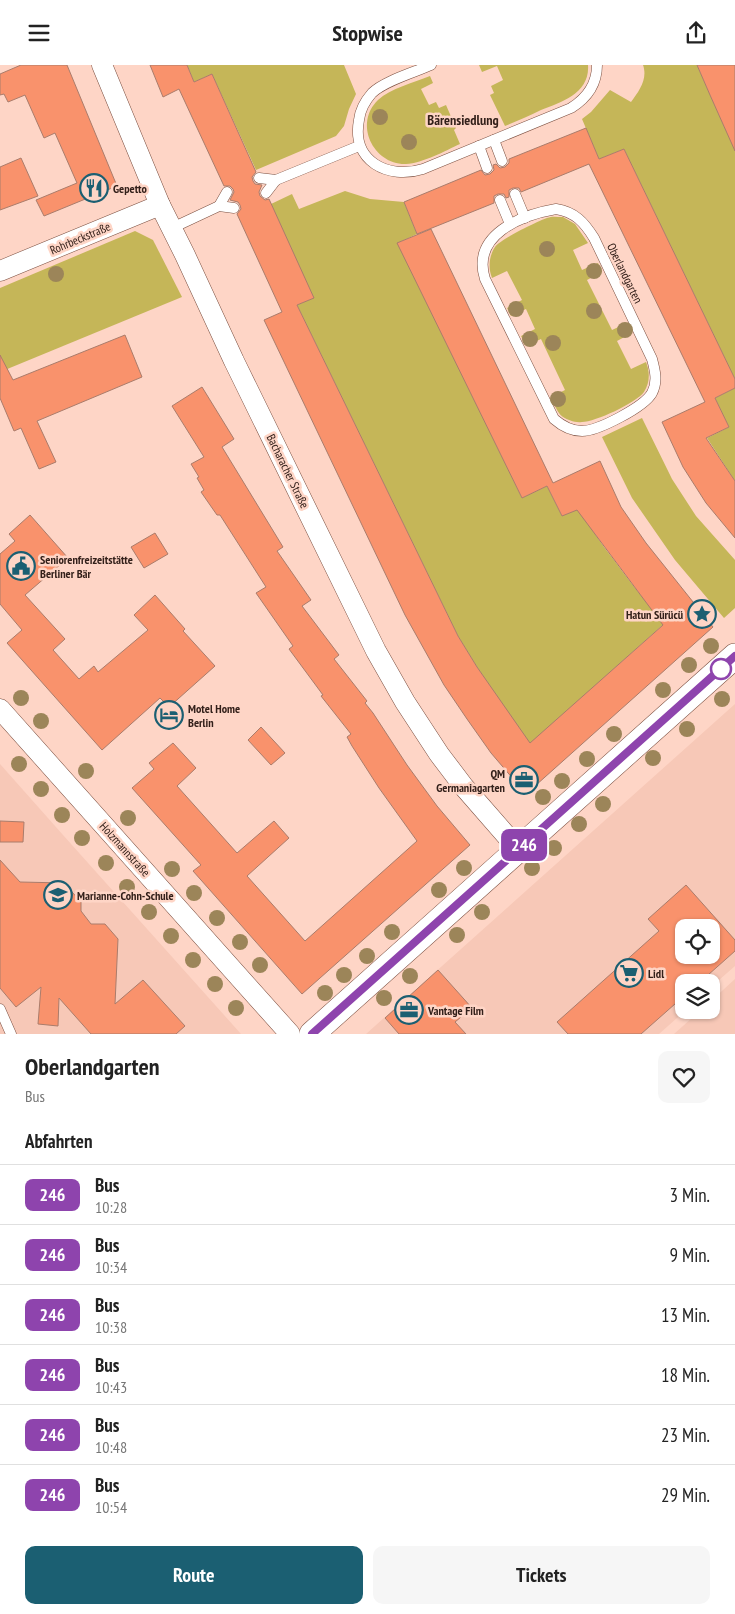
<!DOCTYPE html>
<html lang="de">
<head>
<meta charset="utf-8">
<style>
  :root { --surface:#fff; --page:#f6f6f6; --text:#222; --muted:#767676; --line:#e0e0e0; --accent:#1b5f72 }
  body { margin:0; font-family:"PT Sans Narrow",sans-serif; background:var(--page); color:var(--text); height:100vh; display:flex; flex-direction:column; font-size:19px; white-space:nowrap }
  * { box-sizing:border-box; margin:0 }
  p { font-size:16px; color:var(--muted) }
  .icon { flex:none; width:28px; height:28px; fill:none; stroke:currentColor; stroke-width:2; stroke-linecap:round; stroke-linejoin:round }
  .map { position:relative; height:969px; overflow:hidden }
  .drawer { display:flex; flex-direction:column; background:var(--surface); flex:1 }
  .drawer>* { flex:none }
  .badge { padding:0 10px; border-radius:8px; font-size:18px; line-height:32px }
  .buttons { position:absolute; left:675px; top:854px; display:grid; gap:10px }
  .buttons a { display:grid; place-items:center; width:45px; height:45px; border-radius:10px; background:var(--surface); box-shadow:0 1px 4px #0004; font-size:25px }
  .map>.badge { position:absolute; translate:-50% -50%; box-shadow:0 0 0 2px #fff }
  h2 { padding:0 25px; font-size:19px; line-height:45px }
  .round { display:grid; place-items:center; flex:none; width:52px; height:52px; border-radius:10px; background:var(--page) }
  .head { display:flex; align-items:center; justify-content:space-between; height:85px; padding:0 25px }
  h1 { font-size:24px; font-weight:700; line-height:38px }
  .primary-button { display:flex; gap:10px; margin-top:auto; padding:10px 25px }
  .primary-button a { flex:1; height:58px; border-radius:10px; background:var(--accent); color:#fff; font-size:20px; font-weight:700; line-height:58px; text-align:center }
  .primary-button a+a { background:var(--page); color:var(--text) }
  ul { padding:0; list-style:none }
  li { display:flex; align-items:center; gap:15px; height:60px; padding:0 25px; border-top:1px solid var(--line) }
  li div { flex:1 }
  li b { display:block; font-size:19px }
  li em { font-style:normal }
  li .badge { min-width:55px; font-weight:700; text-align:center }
  header { display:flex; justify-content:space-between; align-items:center; height:65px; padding:0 25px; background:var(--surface); font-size:22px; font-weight:700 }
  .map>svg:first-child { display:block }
  .built { fill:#f7c8b7; fill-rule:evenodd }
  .green { fill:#c5b658 }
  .building { fill:#f9926c; stroke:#aa7c6b; fill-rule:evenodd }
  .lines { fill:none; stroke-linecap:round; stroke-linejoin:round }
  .service-casing { stroke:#7b4f40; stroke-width:11 }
  .minor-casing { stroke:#7b4f40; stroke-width:21 }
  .tertiary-casing { stroke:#7b4f40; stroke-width:26 }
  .service { stroke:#fff; stroke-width:10 }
  .minor { stroke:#fff; stroke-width:20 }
  .tertiary { stroke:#fff; stroke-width:25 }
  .tree { fill:#9c8559 }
  .line-casing { stroke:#fff; stroke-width:11 }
  .line { stroke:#8e44ad; stroke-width:8 }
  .stop-dot { fill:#fff; stroke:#8e44ad; stroke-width:2.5 }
  .labels { text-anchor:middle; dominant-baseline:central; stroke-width:5; stroke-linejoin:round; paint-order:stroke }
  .poi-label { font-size:12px; font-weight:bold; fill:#33201a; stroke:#fed5c6; text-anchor:start }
  .street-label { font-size:12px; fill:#33201a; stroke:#fed5c6 }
  .neighbourhood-label { font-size:14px; font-weight:bold; fill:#33201a; stroke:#fed5c6 }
</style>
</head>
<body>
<header><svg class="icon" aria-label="menu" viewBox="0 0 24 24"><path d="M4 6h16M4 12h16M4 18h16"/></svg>Stopwise<svg class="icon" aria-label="share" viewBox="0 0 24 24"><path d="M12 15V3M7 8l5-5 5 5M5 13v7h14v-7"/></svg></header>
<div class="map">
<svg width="735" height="969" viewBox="0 0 735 969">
  <rect width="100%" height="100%" fill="#fed5c6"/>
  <g class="built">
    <path d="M735,639V901L711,922V918H684V945H686L659,969H366ZM684,862H711V890H684Z"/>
    <path d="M0,699L63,770L241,969H0Z"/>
    <path d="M735,914V969H674L701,945H711V936Z"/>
  </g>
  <g class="green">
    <path d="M187,0H344L356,29L349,44L344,61L336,71L256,105L212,9L194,17Z"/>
    <path d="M479,0H588C590,28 562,37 541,45C529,51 517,56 505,61L490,30L494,28L491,21L503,15L497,1L482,7Z"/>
    <path d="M643,0H697L725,63L735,59V314L624,84L599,94L582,54L591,47L610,25L631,37C639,26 648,14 643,0Z"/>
    <path d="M430,11L433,18L421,24L429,40L436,37L439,43L446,40L456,63L454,65L460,79C445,86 423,98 406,99C374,100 353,59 378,35C391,23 413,18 430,11Z"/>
    <path d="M345,126L370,134L404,137L417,169L398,178L522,433L547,421L562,451L580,443C589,462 601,478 614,495C630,517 646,538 666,557L529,680L477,602L458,571L297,240L313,233L271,139L292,129L299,144Z"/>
    <path d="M563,152L575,159L588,178L573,185L582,205L598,198L602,207L587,215L612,265L627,258L632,268L617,276L631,304L646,297C650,307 650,318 644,327C636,338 595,357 582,357C575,358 568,355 563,352C557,348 554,338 551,332L565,325L541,274L526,281L521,271L535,264L526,244L511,251L507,243L522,235L507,206L492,213C488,203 489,191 495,182C501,174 536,157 547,153C552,151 557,152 563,152Z"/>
    <path d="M135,166L153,175L182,232L0,307V223Z"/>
    <path d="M735,323V416L707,373L729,362L715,333Z"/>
    <path d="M642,353L672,414L696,451L735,495V543L724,553L675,495L632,433L602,372Z"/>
  </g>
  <g class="building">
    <path d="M21,0H67L117,121L44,151L36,135L77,118L55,68L44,73L25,30L8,37L4,29L0,30V9Z"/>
    <path d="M150,0H187L194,17L212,9L256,107L252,112L253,116L255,119L262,120L259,127L260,131L265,135L269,134L314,233L297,240L458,571L477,602L530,678L663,560L577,445L562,451L547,421L522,433L397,178L431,164L553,418L600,396L621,442L646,478L713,562L526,729L491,688L467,654L444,620L405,550L264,255L282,247L237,149L241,144L240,140L238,137L230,135L234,127L233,124L230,121H224L179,24L163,32Z"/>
    <path d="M697,0H735V86L710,30Z"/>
    <path d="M586,63L599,94L624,84L735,314V323L715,333L729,362L706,373L735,416V473L706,438L683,402L662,357L705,337L589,99L521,127L519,123H513L509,125V132L506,133L504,129H498L494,131V138L417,169L404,137L481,105L485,110L490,109L494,105L493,100L496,99L500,103L505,102L509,98V94Z"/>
    <path d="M21,93L38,131L0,145V102Z"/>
    <path d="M125,270L142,312L37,356L56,397L39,404L21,363L14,366L0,333V290L13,315Z"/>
    <path d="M202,322L234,374L222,382L283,482L277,486L311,535L302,541L339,590L334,594L367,636L365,638L373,648L407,700L437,741L470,780L302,929L193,806L201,800L132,723L154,704L149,698L173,678L196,703L177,721L237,788L274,756L289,773L247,811L305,876L417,776L379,723L352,681L347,672L351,669L321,631L323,630L289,584L293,581L256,528L266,522L220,450H217L201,427L204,425L197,413L199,412L191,399L204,392L172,341Z"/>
    <path d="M30,450L68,493L25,530L65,574L53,585L79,614L94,601L98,607L148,565L134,550L155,530L185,564L183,566L215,601L169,642L160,633L102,685L7,578L22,565L0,539V489L15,476L9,469Z"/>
    <path d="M155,468L168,489L144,503L131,482Z"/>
    <path d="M261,662L285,688L271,700L248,675Z"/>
    <path d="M0,756L24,757L23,777H0Z"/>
    <path d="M0,795L20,817L64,818L81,837V846L91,859H105L118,874L115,939L143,915L185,961L176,969H91L59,933L58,961L38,959L41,922L16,942L0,923Z"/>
    <path d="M686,820L735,875V886L699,918H684V931L641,969H568L557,957L659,866L648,854ZM684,862H711V890H684Z"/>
    <path d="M438,905L472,943L455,957L466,969H399L385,953Z"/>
  </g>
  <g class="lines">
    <defs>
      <g id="service">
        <path d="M431,0C415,7 384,16 372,28C365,36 360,45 359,55C351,96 388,115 423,104L571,43C587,33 597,20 597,0"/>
        <path d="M494,75L502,96"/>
        <path d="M479,81L487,103"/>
        <path d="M259,113L276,115L359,81"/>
        <path d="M266,128L276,115"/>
        <path d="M515,129L525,153"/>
        <path d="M500,135L510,159"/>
        <path d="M219,141L227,127"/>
        <path d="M556,144C575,147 584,157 594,173L652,294C655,305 658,317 652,328C644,342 598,366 582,366C571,366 562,361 554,354L485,214C471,170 521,150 556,144Z"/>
        <path d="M172,163L219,141L234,143"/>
        <path d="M0,944L11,969"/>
      </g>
      <g id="minor">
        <path d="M102,0L160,140L185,190L234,296L376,586L405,637L439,689L464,722L519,785"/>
        <path d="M0,206L160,140"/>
        <path d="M0,644L290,969"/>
      </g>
      <path id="tertiary" d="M312,969L735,591"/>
    </defs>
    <use href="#service" class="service-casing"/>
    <use href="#minor" class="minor-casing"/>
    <use href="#tertiary" class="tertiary-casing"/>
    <use href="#service" class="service"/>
    <use href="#minor" class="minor"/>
    <use href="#tertiary" class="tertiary"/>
  </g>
  <g class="tree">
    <circle cx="380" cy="52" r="8"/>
    <circle cx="409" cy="77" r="8"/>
    <circle cx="547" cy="184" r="8"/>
    <circle cx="594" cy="206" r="8"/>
    <circle cx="56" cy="209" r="8"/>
    <circle cx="516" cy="244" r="8"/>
    <circle cx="594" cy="246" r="8"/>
    <circle cx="625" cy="265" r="8"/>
    <circle cx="530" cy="274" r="8"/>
    <circle cx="553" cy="278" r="8"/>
    <circle cx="558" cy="334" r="8"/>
    <circle cx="711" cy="581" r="8"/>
    <circle cx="689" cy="600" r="8"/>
    <circle cx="663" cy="625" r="8"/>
    <circle cx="21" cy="633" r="8"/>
    <circle cx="722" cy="634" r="8"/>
    <circle cx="41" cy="656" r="8"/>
    <circle cx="687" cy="664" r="8"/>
    <circle cx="614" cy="669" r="8"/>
    <circle cx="653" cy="693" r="8"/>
    <circle cx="587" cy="694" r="8"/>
    <circle cx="19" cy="699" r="8"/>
    <circle cx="86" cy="706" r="8"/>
    <circle cx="562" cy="716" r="8"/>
    <circle cx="41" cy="724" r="8"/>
    <circle cx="543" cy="732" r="8"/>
    <circle cx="603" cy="739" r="8"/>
    <circle cx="62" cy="750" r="8"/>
    <circle cx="128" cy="753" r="8"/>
    <circle cx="579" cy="759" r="8"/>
    <circle cx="82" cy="773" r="8"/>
    <circle cx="554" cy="783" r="8"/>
    <circle cx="106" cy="798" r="8"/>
    <circle cx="464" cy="803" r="8"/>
    <circle cx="532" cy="803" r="8"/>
    <circle cx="172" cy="804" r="8"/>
    <circle cx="127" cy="822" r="8"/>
    <circle cx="439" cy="825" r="8"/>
    <circle cx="194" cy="828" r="8"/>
    <circle cx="149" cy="847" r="8"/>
    <circle cx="482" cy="847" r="8"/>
    <circle cx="217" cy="853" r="8"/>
    <circle cx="392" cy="867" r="8"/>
    <circle cx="457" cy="870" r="8"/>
    <circle cx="171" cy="871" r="8"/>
    <circle cx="240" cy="877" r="8"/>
    <circle cx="367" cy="891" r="8"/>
    <circle cx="193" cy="895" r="8"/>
    <circle cx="260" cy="900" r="8"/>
    <circle cx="344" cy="910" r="8"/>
    <circle cx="410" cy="911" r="8"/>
    <circle cx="215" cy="919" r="8"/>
    <circle cx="325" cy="928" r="8"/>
    <circle cx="384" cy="933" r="8"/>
    <circle cx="236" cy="943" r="8"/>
  </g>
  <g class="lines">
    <defs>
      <path id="line" d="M312,969L735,591"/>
    </defs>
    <use href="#line" class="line-casing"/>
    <use href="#line" class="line"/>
  </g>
  <defs>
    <symbol id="restaurant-ring" viewBox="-11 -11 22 22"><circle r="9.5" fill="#fed5c6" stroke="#1b5f72" stroke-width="1.5"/><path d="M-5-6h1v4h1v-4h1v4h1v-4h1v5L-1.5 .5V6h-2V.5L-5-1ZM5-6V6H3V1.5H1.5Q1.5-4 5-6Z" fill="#1b5f72"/></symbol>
    <symbol id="civic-ring" viewBox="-11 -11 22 22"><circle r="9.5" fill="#fed5c6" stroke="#1b5f72" stroke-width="1.5"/><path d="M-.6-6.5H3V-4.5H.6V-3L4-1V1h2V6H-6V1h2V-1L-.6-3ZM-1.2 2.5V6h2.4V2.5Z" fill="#1b5f72"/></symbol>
    <symbol id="sight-ring" viewBox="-11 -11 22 22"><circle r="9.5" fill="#fed5c6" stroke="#1b5f72" stroke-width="1.5"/><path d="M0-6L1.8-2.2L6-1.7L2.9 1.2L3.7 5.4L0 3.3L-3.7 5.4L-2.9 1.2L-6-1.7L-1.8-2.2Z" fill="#1b5f72"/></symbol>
    <symbol id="hotel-ring" viewBox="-11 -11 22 22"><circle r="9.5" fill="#fed5c6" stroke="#1b5f72" stroke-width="1.5"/><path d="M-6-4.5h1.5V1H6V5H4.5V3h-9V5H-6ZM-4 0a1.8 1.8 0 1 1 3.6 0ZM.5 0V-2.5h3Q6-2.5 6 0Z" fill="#1b5f72"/></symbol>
    <symbol id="office-ring" viewBox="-11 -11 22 22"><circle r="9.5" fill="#fed5c6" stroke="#1b5f72" stroke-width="1.5"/><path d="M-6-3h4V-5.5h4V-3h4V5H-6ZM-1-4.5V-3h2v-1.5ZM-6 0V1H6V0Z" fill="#1b5f72"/></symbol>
    <symbol id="school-ring" viewBox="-11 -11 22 22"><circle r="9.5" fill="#fed5c6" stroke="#1b5f72" stroke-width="1.5"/><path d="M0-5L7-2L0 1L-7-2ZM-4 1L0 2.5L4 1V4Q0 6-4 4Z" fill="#1b5f72"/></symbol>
    <symbol id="supermarket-ring" viewBox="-11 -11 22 22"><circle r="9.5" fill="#fed5c6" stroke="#1b5f72" stroke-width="1.5"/><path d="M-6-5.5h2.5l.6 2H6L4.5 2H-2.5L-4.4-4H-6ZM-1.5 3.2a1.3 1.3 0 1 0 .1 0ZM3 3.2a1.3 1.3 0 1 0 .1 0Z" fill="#1b5f72"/></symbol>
  </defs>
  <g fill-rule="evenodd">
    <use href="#restaurant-ring" x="78" y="107" width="32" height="32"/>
    <use href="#civic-ring" x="5" y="485" width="32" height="32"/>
    <use href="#sight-ring" x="686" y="533" width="32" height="32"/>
    <use href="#hotel-ring" x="153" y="634" width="32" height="32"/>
    <use href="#office-ring" x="508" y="699" width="32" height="32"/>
    <use href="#school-ring" x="42" y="814" width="32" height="32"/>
    <use href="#supermarket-ring" x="613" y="892" width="32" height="32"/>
    <use href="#office-ring" x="393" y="929" width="32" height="32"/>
  </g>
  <circle class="stop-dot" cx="721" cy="604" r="10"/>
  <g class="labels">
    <g class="poi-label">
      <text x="113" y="123">Gepetto</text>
      <text x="40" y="494">Seniorenfreizeitstätte<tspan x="40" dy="14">Berliner Bär</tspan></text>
      <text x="683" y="549" text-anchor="end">Hatun Sürücü</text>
      <text x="188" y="643">Motel Home<tspan x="188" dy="14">Berlin</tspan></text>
      <text x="505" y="708" text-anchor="end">QM<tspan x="505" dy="14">Germaniagarten</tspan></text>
      <text x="77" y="830">Marianne-Cohn-Schule</text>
      <text x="648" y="908">Lidl</text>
      <text x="428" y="945">Vantage Film</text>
    </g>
    <g class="street-label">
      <text transform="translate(80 173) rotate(-23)">Rohrbeckstraße</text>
      <text transform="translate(625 208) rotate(64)">Oberlandgarten</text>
      <text transform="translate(288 406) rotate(64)">Bacharacher Straße</text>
      <text transform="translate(125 784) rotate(48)">Holzmannstraße</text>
    </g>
    <g class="neighbourhood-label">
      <text x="463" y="55">Bärensiedlung</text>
    </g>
  </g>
</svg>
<div class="buttons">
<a><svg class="icon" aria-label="locate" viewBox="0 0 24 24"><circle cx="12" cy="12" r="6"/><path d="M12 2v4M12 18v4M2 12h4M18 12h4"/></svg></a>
<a><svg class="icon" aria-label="layers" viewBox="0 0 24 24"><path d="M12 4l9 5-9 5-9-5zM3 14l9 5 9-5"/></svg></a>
</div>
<b class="badge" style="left:524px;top:780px;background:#8e44ad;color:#fff">246</b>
</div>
<section class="drawer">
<div class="head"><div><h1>Oberlandgarten</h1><p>Bus</p></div><a class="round"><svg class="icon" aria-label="heart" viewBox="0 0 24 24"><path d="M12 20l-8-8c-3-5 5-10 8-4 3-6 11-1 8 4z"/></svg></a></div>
<h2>Abfahrten</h2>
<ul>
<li><span class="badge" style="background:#8e44ad;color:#fff">246</span><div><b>Bus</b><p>10:28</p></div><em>3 Min.</em></li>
<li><span class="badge" style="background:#8e44ad;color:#fff">246</span><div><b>Bus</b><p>10:34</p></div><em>9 Min.</em></li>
<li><span class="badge" style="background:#8e44ad;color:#fff">246</span><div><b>Bus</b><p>10:38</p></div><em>13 Min.</em></li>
<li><span class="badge" style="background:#8e44ad;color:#fff">246</span><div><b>Bus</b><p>10:43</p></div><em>18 Min.</em></li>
<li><span class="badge" style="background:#8e44ad;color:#fff">246</span><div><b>Bus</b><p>10:48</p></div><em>23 Min.</em></li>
<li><span class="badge" style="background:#8e44ad;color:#fff">246</span><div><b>Bus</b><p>10:54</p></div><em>29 Min.</em></li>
</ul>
<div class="primary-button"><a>Route</a><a>Tickets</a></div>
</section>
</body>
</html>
